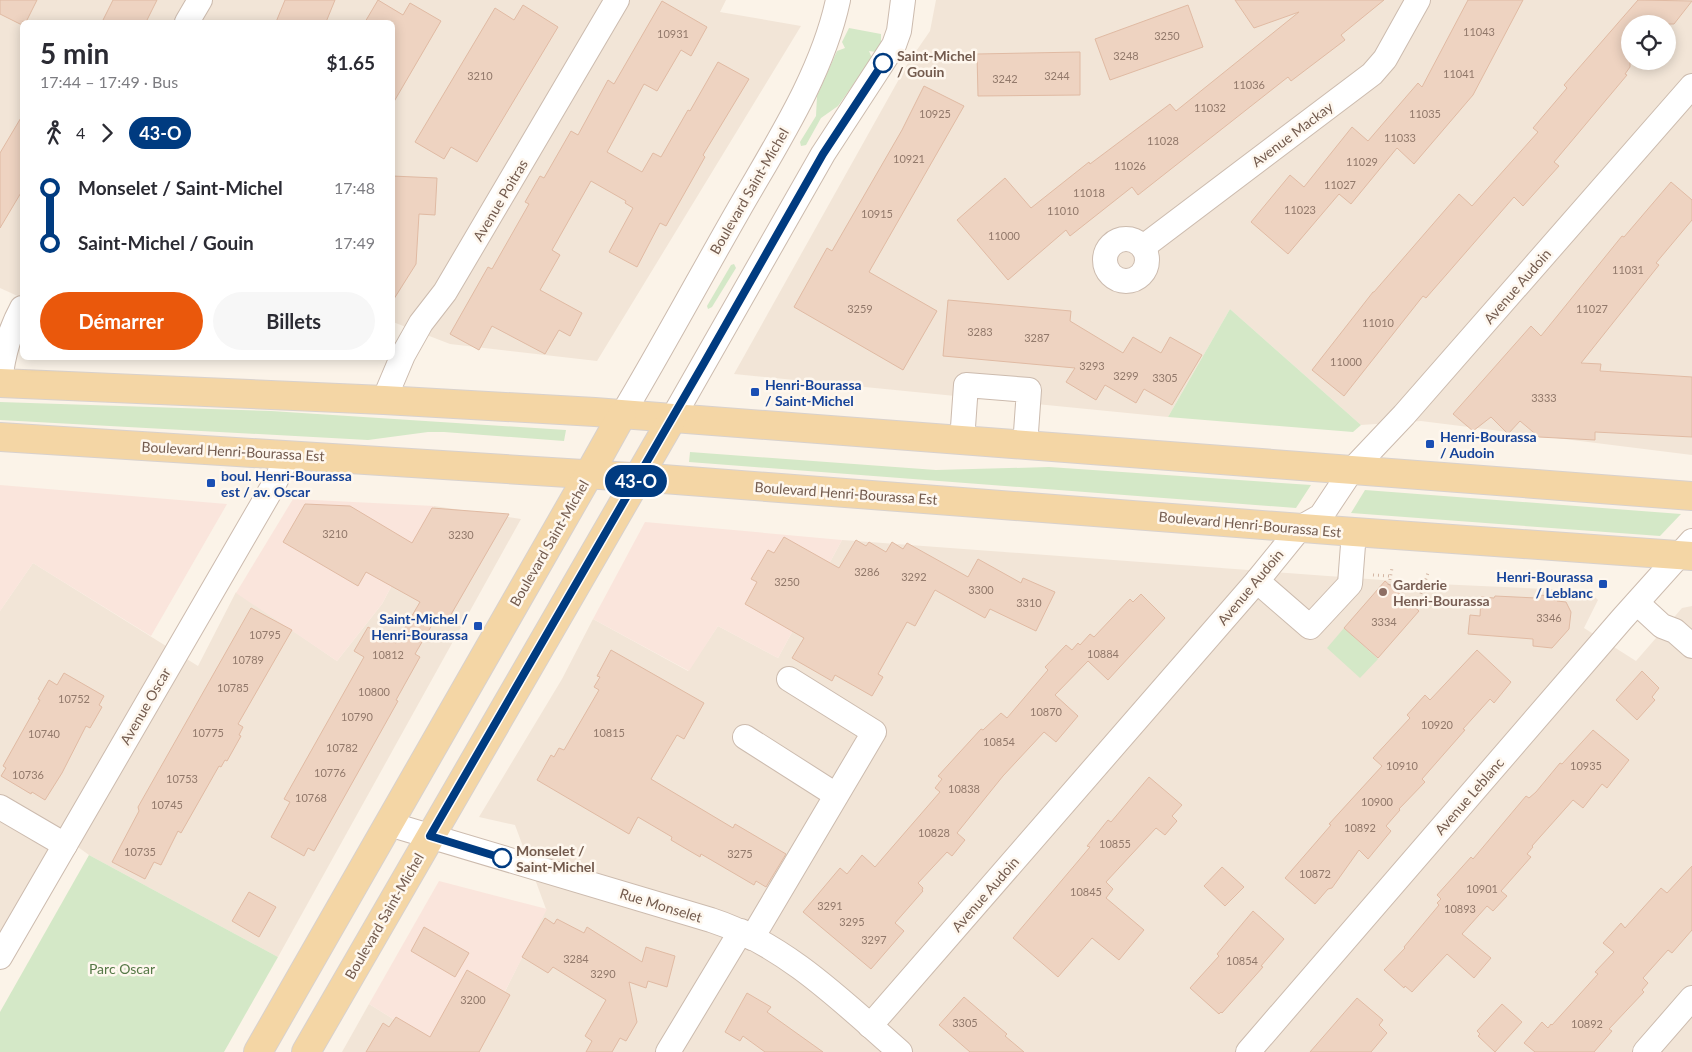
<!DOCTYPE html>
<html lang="fr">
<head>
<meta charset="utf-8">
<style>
  :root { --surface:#fff; --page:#f7f7f7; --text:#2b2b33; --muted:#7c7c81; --accent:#ea580c }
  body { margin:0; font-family:Lato,sans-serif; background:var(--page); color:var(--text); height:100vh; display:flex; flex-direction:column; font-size:19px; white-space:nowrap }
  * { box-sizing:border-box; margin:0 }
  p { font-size:16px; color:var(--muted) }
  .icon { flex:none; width:28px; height:28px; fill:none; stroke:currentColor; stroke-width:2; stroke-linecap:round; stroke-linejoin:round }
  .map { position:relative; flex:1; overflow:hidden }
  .details { position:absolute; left:20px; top:20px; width:375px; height:340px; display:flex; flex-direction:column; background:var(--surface); border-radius:8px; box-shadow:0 2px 12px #0003 }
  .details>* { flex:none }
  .badge { padding:0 10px; border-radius:16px; font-size:18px; line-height:32px }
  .fabs { position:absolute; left:1621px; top:15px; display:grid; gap:10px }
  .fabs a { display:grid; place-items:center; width:55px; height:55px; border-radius:50%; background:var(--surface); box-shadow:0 2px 12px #0003; font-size:25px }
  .map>.badge { position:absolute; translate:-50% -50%; box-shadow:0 0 0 2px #fff }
  .legs { display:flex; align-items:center; gap:8px; height:55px; padding:0 20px; font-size:16px }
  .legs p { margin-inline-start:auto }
  .summary { display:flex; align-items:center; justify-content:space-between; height:85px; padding:0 20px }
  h1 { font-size:28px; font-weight:700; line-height:38px }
  .primary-button { display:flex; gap:10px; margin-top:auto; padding:10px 20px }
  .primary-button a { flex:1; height:58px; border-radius:30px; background:var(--accent); color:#fff; font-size:20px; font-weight:700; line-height:58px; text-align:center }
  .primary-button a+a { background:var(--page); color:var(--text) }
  ul { padding:0 20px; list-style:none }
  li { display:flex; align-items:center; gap:18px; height:55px; font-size:19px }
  li i { display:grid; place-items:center; width:8px; height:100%; margin:0 6px; background:currentColor }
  li i::after { content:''; width:12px; height:12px; margin:-6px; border:4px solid; border-radius:50%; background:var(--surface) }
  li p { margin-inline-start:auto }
  li:first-child i { background:linear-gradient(#0000 50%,currentColor 0) }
  li:last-child i { background:linear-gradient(currentColor 50%,#0000 0) }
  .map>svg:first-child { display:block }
  .residential { fill:#f2e5d7; fill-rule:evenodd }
  .commercial { fill:#fae5dc }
  .green { fill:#d4e8c7 }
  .building { fill:#eed3c1; stroke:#e0baa3 }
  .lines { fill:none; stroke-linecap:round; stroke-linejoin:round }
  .minor-casing { stroke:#ccbbae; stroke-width:26 }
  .major-casing { stroke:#d8d1cd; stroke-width:30 }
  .path { stroke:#d3b6a4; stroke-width:3; stroke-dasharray:1 4; stroke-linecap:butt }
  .minor { stroke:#fff; stroke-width:24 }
  .major { stroke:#f4d6a5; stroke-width:28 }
  .line-1-casing { stroke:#fff; stroke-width:11 }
  .line-1 { stroke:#003b80; stroke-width:8 }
  .stop-1-dot { fill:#fff; stroke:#003b80; stroke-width:2.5 }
  .transit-dot { fill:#1a4fb4; stroke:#fef7ee; stroke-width:2 }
  .education-dot { fill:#8d6e63; stroke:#fef7ee; stroke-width:2 }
  .labels { text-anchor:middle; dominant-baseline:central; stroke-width:5; stroke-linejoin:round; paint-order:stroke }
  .number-label { font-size:11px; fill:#92796b }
  .stop-label { font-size:14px; font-weight:bold; fill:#735b4e; stroke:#fef7ee; text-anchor:start }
  .street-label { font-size:14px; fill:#735b4e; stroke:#fef7ee }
  .transit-label { font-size:14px; font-weight:bold; fill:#164399; stroke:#fef7ee; text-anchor:start }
  .education-label { font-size:14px; font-weight:bold; fill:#785e54; stroke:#fef7ee; text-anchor:start }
  .park-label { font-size:14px; fill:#557846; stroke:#fef7ee }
</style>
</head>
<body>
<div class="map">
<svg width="1692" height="1052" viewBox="0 0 1692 1052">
  <rect width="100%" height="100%" fill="#fbf3e8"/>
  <g class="residential">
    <path d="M0,0H726L720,12L801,26L597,361L450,344L393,322L392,22H22V298L0,288Z"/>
    <path d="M936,0H1692V455L1421,421L1361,425L1230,309L1168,417L734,374L908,63L930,31ZM1630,24H1668V61H1630Z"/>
    <path d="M434,506L521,519L278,957L89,855L60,834L0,934V611L33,563L198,666L236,592L337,661L382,604Z"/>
    <path d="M842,540L1437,584L1589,591L1598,600L1584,628L1636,661L1682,608L1692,606V1052H475L546,909L515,825L479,817L562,679L593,619L688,671L718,626L778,658Z"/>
    <path d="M369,1004L446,1052H342Z"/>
  </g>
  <g class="commercial">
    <path d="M0,485L227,504L151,636L33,563L0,611Z"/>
    <path d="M293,499L434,506L382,604L337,661L236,593Z"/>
    <path d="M645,522L842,540L778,658L718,626L689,671L593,619Z"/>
    <path d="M439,881L547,909L474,1052H446L369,1004Z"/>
  </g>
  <g class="green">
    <path d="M849,28L881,34V44L876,52L869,51L872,58L838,106L821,118L806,145L801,146L800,142L816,116L817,96L837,51L845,48L842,42Z"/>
    <path d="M734,264L736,268L712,307L708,309L707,306L731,265Z"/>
    <path d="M1230,309L1361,425L1353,432L1168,417Z"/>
    <path d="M0,402L271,411L566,430L564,441L444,432H428L368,440L0,420Z"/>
    <path d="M690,452L936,470L1049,467L1311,485L1296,508L689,462Z"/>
    <path d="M1365,490L1681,514L1660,536L1351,513Z"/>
    <path d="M1344,628L1378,659L1360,678L1327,648Z"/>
    <path d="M89,855L278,957L224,1052H0V1012Z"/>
  </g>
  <g class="building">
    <path d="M0,0H37L26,22H22V25L0,14Z"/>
    <path d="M113,0H157L146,22H102Z"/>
    <path d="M285,0H335L326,22H276Z"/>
    <path d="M378,0L403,15L410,3L441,21L392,105V22H365Z"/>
    <path d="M1235,0H1384L1341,35L1345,40L1291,81L1288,77L1138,195L1132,187L1070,236L1066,230L1008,280L957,220L1005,178L1031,208L1089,162L1090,164L1170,104L1176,111L1299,12L1254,28Z"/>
    <path d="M1468,0H1523L1473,95L1414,164L1397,148L1351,204L1339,194L1288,254L1251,222L1290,175L1304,187L1352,127L1368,141L1418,83L1422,87Z"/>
    <path d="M1638,0L1692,1L1674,24H1630V67L1625,74L1627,75L1554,162L1559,166L1523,206L1514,197L1426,298L1423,296L1344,396L1312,370L1373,292H1374L1459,194L1472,206L1538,132L1533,128L1567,88L1564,85Z"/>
    <path d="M662,1L707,27L691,56L681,50L657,91L644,84L607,152L642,172L653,153L661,157L688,110L690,111L718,62L749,79L703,155L705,157L666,226L660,223L637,267L609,252L633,208L625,203L626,201L591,181L552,250L560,255L540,290L582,313L570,336L559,330L545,354L492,326L479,350L450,334L488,267L492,269L529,204L525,202L540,176L544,178L571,131L578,135L608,80L614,84Z"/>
    <path d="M523,5L558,27L477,162L451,147L444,159L415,142L495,8L514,20Z"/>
    <path d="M1188,5L1203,47L1110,80L1095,39Z"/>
    <path d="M1080,52V95L978,96L977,54Z"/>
    <path d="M924,86L964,106L869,272L937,311L903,370L794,307L827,248L832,251L902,130Z"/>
    <path d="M22,116V191L0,228V153Z"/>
    <path d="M392,176L437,178L435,215L419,214L416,264L392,302Z"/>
    <path d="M1671,182L1692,200V220L1656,263L1659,265L1581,363L1601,364L1600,371L1692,377V437L1595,432V440L1539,437L1520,421L1508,434L1491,417L1473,431L1453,414L1531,326L1541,336L1622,236L1624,237Z"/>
    <path d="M948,300L1071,311L1070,321L1123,353L1133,337L1161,353L1170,337L1202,355L1172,405L1144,389L1136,403L1105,385L1096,400L1066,382L1075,368L943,356Z"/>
    <path d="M305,504L350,506L412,543L432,508L509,514L449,618L439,613L415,654L420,657L396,700L398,701L314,851L308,848L304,856L271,837L290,802L284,799L364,657L354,651L368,627L396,643L420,602L366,572L358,586L283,542Z"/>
    <path d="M784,537L839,568L856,540L866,546L869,542L886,552L892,542L903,549L907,543L968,577L978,559L1021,583L1023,578L1055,592L1036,631L990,609L985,618L935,590L915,626L907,622L878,674L883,677L872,696L835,675L832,681L792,658L804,638L745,604L757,582L751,579L768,550L774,553Z"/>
    <path d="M1385,581L1419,611L1378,658L1344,628Z"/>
    <path d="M1141,594L1165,618L1108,680L1088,661L1055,695L1078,716L1056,742L1044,732L1003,776L957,833L965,840L952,856L947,852L918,883L923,888L922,890L923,891L895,923L904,931L871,969L803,912L840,868L847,874L862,855L875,867L940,792L935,788L942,779L938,776L981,729L983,730L1001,713L1007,718L1048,670L1045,667L1066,645L1072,650L1078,643L1080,645L1090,634L1094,637L1130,599L1133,602Z"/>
    <path d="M1536,595L1558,596L1557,601L1566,602L1571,612L1569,629L1552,648L1533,646V639L1468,634L1470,615L1480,616L1481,597L1494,598L1495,596L1536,598Z"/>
    <path d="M251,608L292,630L238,724L243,727L239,735L241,736L227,761L225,760L221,767L219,766L181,833L178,831L161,865L154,862L145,879L112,862L139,811L138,807Z"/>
    <path d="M611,650L704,703L684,739L677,735L651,779L733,828L735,824L786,854L766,887L756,881L754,885L701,854L700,857L671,840L672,837L638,817L629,834L537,780L551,755L554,757L559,748L564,750L599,690L594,687L600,677L597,676Z"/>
    <path d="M1477,650L1511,682L1494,703L1490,699L1463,729L1465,730L1422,779L1425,782L1399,809L1400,810L1386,826L1391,831L1368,859L1359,850L1332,888L1328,889L1315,904L1285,878L1331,825L1329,824L1382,766L1373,758L1410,718L1407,715L1425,695L1430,700Z"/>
    <path d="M1642,671L1659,688L1652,697L1655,700L1637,720L1616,700Z"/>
    <path d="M64,673L104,696L99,705L102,707L90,728L86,726L62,773L45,800L32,792L31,794L1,776L6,768L3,766L40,700L38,699L49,680L57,685Z"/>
    <path d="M1593,730L1629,760L1607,788L1602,784L1583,808L1573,800L1532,846L1533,847L1527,854L1531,857L1501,891L1507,896L1493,911L1487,906L1462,934L1491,958L1474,978L1447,954L1412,992L1405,986L1404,988L1384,970L1405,948L1404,947L1439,905L1437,903L1441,899L1437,895L1471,857L1473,859L1526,796L1529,798L1536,792L1560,763L1562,764Z"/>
    <path d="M1149,777L1182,805L1172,816L1177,821L1165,835L1156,828L1106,882L1113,889L1106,898L1144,930L1119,960L1092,938L1058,977L1013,938L1090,847L1087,846L1108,820L1111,822Z"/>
    <path d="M1692,866V930L1672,953L1668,950L1643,978L1648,983L1642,990L1644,992L1609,1029L1612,1031L1594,1052H1535L1524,1043L1542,1022L1548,1028L1551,1024L1552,1025L1598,974L1595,972L1614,952L1603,943L1621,923L1625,928L1661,888L1667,893Z"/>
    <path d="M1222,867L1244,887L1225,906L1204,886Z"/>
    <path d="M249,892L276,907L259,937L232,921Z"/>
    <path d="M1253,911L1284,939L1261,966L1263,967L1222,1013L1221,1012L1219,1014L1190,988L1219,956L1217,954Z"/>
    <path d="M545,918L554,924L557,919L584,933L587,927L642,962L646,947L675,956L667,987L648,981L646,988L629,982L637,1022L626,1041L620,1038L612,1052H586L592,1041L585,1036L606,1000L553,967L548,973L522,957Z"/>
    <path d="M424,927L469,953L455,977L411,951Z"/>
    <path d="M467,970L510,995L479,1052H366L383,1023L389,1027L396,1017L430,1037Z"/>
    <path d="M747,993L771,1007L767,1012L823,1052H765L743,1036L740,1041L725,1032Z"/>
    <path d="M964,997L1007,1034L1005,1036L1024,1052H970L939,1025Z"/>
    <path d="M1357,998L1383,1020L1379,1025L1387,1033L1371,1052H1310Z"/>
    <path d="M1502,1004L1522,1022L1495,1052L1478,1036L1480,1034L1477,1031Z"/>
  </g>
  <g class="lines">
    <defs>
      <g id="minor">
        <path d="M187,22L200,0"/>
        <circle cx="1126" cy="260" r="21"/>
        <path d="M1143,247L1372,74L1385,59L1418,0"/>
        <path d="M0,381C3,354 9,332 22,308"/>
        <path d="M384,400L403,355L421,323L445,292L617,0"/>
        <path d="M622,415C662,348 699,279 738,211C775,146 822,75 838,0"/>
        <path d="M672,419L823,154L894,45L899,31L903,0"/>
        <path d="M962,441L966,385L1029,390L1025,446"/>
        <path d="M1257,581L1310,627L1350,584L1354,532"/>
        <path d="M1637,603L1662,626L1675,631L1692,646"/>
        <path d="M745,737L836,795"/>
        <path d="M0,807L65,845"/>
        <path d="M389,824L711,920C785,944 843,1002 900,1052"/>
        <path d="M752,938L874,732L789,679"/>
        <path d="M0,957L272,488L289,454"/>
        <path d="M870,1026L1257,581L1300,528L1321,516L1351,471L1404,415L1692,86"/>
        <path d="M668,1052L741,931"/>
        <path d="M1248,1052L1622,619L1692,541"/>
        <path d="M1645,1052L1692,998"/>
      </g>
      <g id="major">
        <path d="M0,383L384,400L595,412L1692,496"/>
        <path d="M0,437L663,479L1354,532L1692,556"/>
        <path d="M258,1052L589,474L622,415"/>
        <path d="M306,1052L672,419"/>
      </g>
    </defs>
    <use href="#minor" class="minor-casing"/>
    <use href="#major" class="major-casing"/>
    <g class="path">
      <path d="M1373,575L1390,576"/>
      <path d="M1389,585L1392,568"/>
      <path d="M1414,607L1420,596L1429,570"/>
    </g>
    <use href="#minor" class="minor"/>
    <use href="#major" class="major"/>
  </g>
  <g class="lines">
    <defs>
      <path id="line-1" d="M502,858L430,836L704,363L823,154L883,63"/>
    </defs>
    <use href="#line-1" class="line-1-casing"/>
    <use href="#line-1" class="line-1"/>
  </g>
  <g class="stop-1-dot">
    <circle cx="883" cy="63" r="9"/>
    <circle cx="502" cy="858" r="9"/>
  </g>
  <g class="transit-dot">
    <rect x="750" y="387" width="10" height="10" rx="2.5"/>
    <rect x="1425" y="439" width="10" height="10" rx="2.5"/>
    <rect x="206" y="478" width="10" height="10" rx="2.5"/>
    <rect x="1598" y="579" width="10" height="10" rx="2.5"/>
    <rect x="473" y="621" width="10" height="10" rx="2.5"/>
  </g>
  <circle class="education-dot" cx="1383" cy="592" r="5"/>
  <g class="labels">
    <g class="number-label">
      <text x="1479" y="31">11043</text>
      <text x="673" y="33">10931</text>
      <text x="1167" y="35">3250</text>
      <text x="1126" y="55">3248</text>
      <text x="1459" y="73">11041</text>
      <text x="480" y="75">3210</text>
      <text x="1057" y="75">3244</text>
      <text x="1005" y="78">3242</text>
      <text x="1249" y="84">11036</text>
      <text x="1210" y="107">11032</text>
      <text x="935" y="113">10925</text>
      <text x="1425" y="113">11035</text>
      <text x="1400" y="137">11033</text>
      <text x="1163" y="140">11028</text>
      <text x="909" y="158">10921</text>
      <text x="1362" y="161">11029</text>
      <text x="1130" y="165">11026</text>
      <text x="1340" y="184">11027</text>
      <text x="1089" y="192">11018</text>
      <text x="1300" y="209">11023</text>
      <text x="1063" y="210">11010</text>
      <text x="877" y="213">10915</text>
      <text x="1004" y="235">11000</text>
      <text x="1628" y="269">11031</text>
      <text x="860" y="308">3259</text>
      <text x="1592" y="308">11027</text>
      <text x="1378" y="322">11010</text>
      <text x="980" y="331">3283</text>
      <text x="1037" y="337">3287</text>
      <text x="1346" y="361">11000</text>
      <text x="1092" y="365">3293</text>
      <text x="1126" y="375">3299</text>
      <text x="1165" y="377">3305</text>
      <text x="1544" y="397">3333</text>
      <text x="335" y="533">3210</text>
      <text x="461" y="534">3230</text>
      <text x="867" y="571">3286</text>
      <text x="914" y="576">3292</text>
      <text x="787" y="581">3250</text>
      <text x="981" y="589">3300</text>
      <text x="1029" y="602">3310</text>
      <text x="1549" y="617">3346</text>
      <text x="1384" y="621">3334</text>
      <text x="265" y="634">10795</text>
      <text x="1103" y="653">10884</text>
      <text x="388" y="654">10812</text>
      <text x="248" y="659">10789</text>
      <text x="233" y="687">10785</text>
      <text x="374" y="691">10800</text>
      <text x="74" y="698">10752</text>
      <text x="1046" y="711">10870</text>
      <text x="357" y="716">10790</text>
      <text x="1437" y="724">10920</text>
      <text x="208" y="732">10775</text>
      <text x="609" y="732">10815</text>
      <text x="44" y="733">10740</text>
      <text x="999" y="741">10854</text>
      <text x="342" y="747">10782</text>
      <text x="1402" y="765">10910</text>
      <text x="1586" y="765">10935</text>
      <text x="330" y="772">10776</text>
      <text x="28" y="774">10736</text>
      <text x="182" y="778">10753</text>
      <text x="964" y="788">10838</text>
      <text x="311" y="797">10768</text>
      <text x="1377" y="801">10900</text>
      <text x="167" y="804">10745</text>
      <text x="1360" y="827">10892</text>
      <text x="934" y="832">10828</text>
      <text x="1115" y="843">10855</text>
      <text x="140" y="851">10735</text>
      <text x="740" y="853">3275</text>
      <text x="1315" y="873">10872</text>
      <text x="1482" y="888">10901</text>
      <text x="1086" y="891">10845</text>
      <text x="830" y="905">3291</text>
      <text x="1460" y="908">10893</text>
      <text x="852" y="921">3295</text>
      <text x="874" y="939">3297</text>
      <text x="576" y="958">3284</text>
      <text x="1242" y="960">10854</text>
      <text x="603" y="973">3290</text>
      <text x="473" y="999">3200</text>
      <text x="965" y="1022">3305</text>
      <text x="1587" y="1023">10892</text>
    </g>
    <g class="stop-label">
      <text x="897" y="55">Saint-Michel<tspan x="897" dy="16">/ Gouin</tspan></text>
      <text x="516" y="850">Monselet /<tspan x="516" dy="16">Saint-Michel</tspan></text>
    </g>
    <g class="street-label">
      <text transform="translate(1292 134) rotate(-37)">Avenue Mackay</text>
      <text transform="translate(749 191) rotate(-60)">Boulevard Saint-Michel</text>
      <text transform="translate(500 200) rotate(-59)">Avenue Poitras</text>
      <text transform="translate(1517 286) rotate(-49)">Avenue Audoin</text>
      <text transform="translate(233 451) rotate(3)">Boulevard Henri-Bourassa Est</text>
      <text transform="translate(846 493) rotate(4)">Boulevard Henri-Bourassa Est</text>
      <text transform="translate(1250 524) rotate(5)">Boulevard Henri-Bourassa Est</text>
      <text transform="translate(549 543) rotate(-60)">Boulevard Saint-Michel</text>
      <text transform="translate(1250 587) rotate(-50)">Avenue Audoin</text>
      <text transform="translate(145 706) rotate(-60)">Avenue Oscar</text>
      <text transform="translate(1469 796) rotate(-49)">Avenue Leblanc</text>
      <text transform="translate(985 894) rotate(-49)">Avenue Audoin</text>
      <text transform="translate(661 905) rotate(17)">Rue Monselet</text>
      <text transform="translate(384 916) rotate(-60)">Boulevard Saint-Michel</text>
    </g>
    <g class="transit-label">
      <text x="765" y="384">Henri-Bourassa<tspan x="765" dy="16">/ Saint-Michel</tspan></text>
      <text x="1440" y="436">Henri-Bourassa<tspan x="1440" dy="16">/ Audoin</tspan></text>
      <text x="221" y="475">boul. Henri-Bourassa<tspan x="221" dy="16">est / av. Oscar</tspan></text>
      <text x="1593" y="576" text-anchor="end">Henri-Bourassa<tspan x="1593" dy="16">/ Leblanc</tspan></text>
      <text x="468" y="618" text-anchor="end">Saint-Michel /<tspan x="468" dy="16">Henri-Bourassa</tspan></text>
    </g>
    <g class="education-label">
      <text x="1393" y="584">Garderie<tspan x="1393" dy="16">Henri-Bourassa</tspan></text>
    </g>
    <g class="park-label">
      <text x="122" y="968">Parc Oscar</text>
    </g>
  </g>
</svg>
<div class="fabs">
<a><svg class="icon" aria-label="locate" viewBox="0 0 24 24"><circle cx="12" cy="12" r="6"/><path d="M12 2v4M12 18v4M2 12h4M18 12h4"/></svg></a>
</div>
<b class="badge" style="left:636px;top:481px;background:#003b80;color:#fff">43-O</b>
<section class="details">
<div class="summary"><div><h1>5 min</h1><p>17:44 – 17:49 · Bus</p></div><b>$1.65</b></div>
<div class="legs"><svg class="icon" aria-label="walk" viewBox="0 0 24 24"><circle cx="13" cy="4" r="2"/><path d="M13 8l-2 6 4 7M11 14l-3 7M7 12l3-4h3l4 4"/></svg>4<svg class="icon" aria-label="forward" viewBox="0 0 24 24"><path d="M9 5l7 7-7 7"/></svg><b class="badge" style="background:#003b80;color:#fff">43-O</b></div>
<ul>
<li><i style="color:#003b80"></i><b>Monselet / Saint-Michel</b><p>17:48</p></li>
<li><i style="color:#003b80"></i><b>Saint-Michel / Gouin</b><p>17:49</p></li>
</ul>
<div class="primary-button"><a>Démarrer</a><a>Billets</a></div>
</section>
</div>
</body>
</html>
